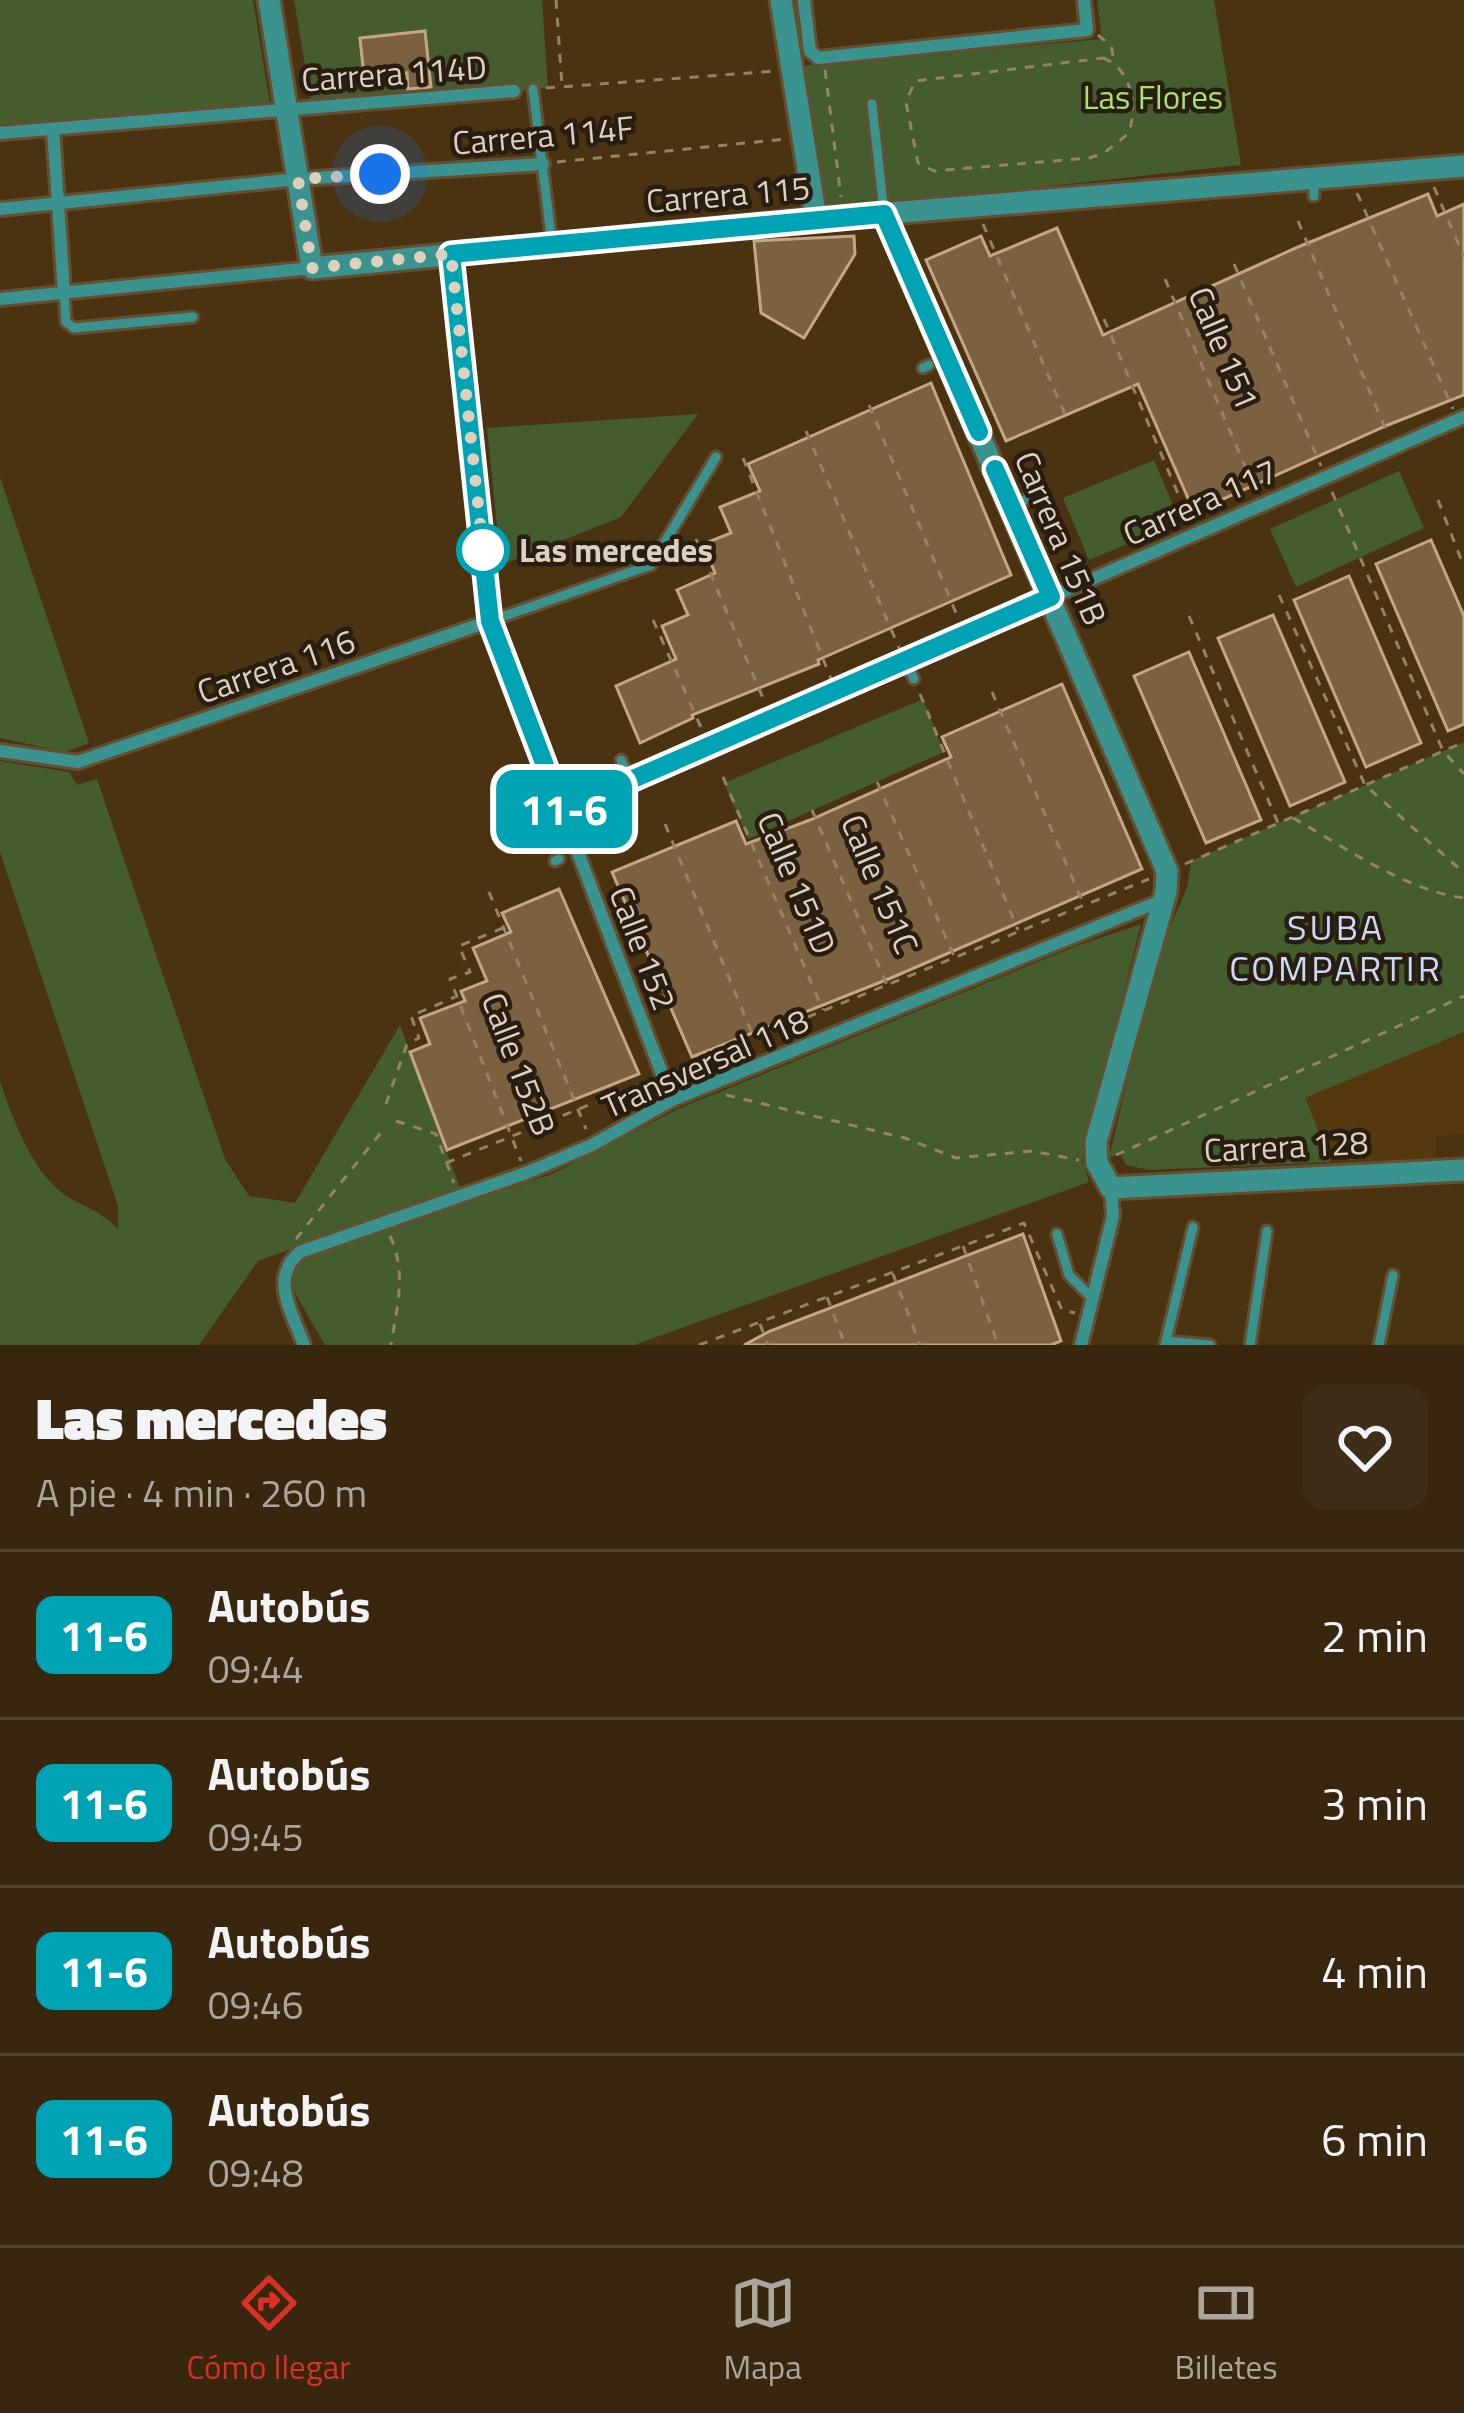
<!DOCTYPE html>
<html lang="es">
<head>
<meta charset="utf-8">
<style>
  :root { --surface:#38260e; --page:#3f2e17; --text:#f1f3f6; --muted:#aba59e; --line:#52432e; --accent:#d93025 }
  body { margin:0; font-family:"Titillium Web",sans-serif; background:var(--page); color:var(--text); height:100vh; display:flex; flex-direction:column; font-size:45px; white-space:nowrap }
  * { box-sizing:border-box; margin:0 }
  p { font-size:39px; color:var(--muted) }
  .icon { flex:none; width:66px; height:66px; fill:none; stroke:currentColor; stroke-width:2; stroke-linecap:round; stroke-linejoin:round }
  .map { position:relative; height:1345px; overflow:hidden }
  .sheet { display:flex; flex-direction:column; background:var(--surface); flex:1 }
  .sheet>* { flex:none }
  .badge { padding:0 24px; border-radius:18px; font-size:42px; line-height:78px }
  .you { position:absolute; width:60px; height:60px; margin:-30px; border:9px solid #fff; border-radius:50%; background:#1a73e8; box-shadow:0 0 0 18px #1a73e833 }
  .map>.badge { position:absolute; translate:-50% -50%; box-shadow:0 0 0 6px #fff }
  .round { display:grid; place-items:center; flex:none; width:126px; height:126px; border-radius:24px; background:var(--page) }
  .headline { display:flex; align-items:center; justify-content:space-between; height:204px; padding:0 36px }
  h1 { font-size:57px; font-weight:800; line-height:90px }
  ul { padding:0; list-style:none }
  li { display:flex; align-items:center; gap:36px; height:168px; padding:0 36px; border-top:3px solid var(--line) }
  li div { flex:1 }
  li b { display:block; font-size:45px }
  li em { font-style:normal }
  li .badge { min-width:132px; font-weight:700; text-align:center }
  .menu { display:flex; justify-content:space-around; align-items:center; height:168px; border-top:3px solid var(--line); background:var(--surface); font-size:33px; color:var(--muted) }
  .menu a { display:grid; justify-items:center; gap:6px }
  .menu .active { color:var(--accent) }
  .map>svg:first-child { display:block }
  .built { fill:#56380f }
  .green { fill:#445c2e }
  .building { fill:#7c6141; stroke:#c4a683; stroke-width:3 }
  .lines { fill:none; stroke-linecap:round; stroke-linejoin:round }
  .service-casing { stroke:#664f31; stroke-width:15 }
  .minor-casing { stroke:#664f31; stroke-width:18 }
  .tertiary-casing { stroke:#664f31; stroke-width:27 }
  .path { stroke:#958269; stroke-width:3; stroke-dasharray:9 9; stroke-linecap:butt }
  .service { stroke:#3a938f; stroke-width:9 }
  .minor { stroke:#3a938f; stroke-width:12 }
  .tertiary { stroke:#3a938f; stroke-width:21 }
  .line-casing { stroke:#fff; stroke-width:27 }
  .line { stroke:#00a3b4; stroke-width:18 }
  .walk { stroke:#dfd0be; stroke-width:12; stroke-dasharray:0 21.6 }
  .stop-dot { fill:#fff; stroke:#00a3b4; stroke-width:6 }
  .labels { text-anchor:middle; dominant-baseline:central; stroke-width:9; stroke-linejoin:round; paint-order:stroke }
  .street-label { font-size:33px; fill:#dfd0be; stroke:#281d10 }
  .park-label { font-size:33px; fill:#a7e16f; stroke:#281d10 }
  .stop-label { font-size:33px; font-weight:bold; fill:#dfd0be; stroke:#281d10; text-anchor:start }
  .neighbourhood-label { font-size:36px; letter-spacing:3px; fill:#c7dcf4; stroke:#281d10 }
</style>
</head>
<body>
<div class="map">
<svg width="1464" height="1345" viewBox="0 0 1464 1345">
  <rect width="100%" height="100%" fill="#4b3312"/>
  <path class="built" d="M1464,1032V1134L1436,1136V1158L1331,1162L1304,1098Z"/>
  <g class="green">
    <path d="M0,0H253L271,110L0,133Z"/>
    <path d="M294,0H542L548,88L312,106Z"/>
    <path d="M1097,0H1214L1241,165L822,211L800,66L1102,39Z"/>
    <path d="M698,414L621,517L501,565L487,428Z"/>
    <path d="M1154,460L1180,522L1089,560L1063,498Z"/>
    <path d="M1399,471L1424,528L1296,587L1270,529Z"/>
    <path d="M0,477L89,743L65,752L0,738Z"/>
    <path d="M923,699L944,752L748,839L724,783Z"/>
    <path d="M1464,742V1032L1305,1098L1331,1162L1149,1170L1126,1165L1120,1153L1109,1158L1155,962L1187,888L1191,861Z"/>
    <path d="M0,761L69,772L77,785L97,779L225,1159L249,1196L295,1203L400,1025L460,1188L258,1261L199,1345H0V1082C13,1118 27,1158 54,1186C72,1204 101,1209 118,1229V1206L0,852Z"/>
    <path d="M1141,924L1086,1142L1082,1161L1089,1182L634,1345H325L295,1293L290,1269L298,1260L552,1174L680,1108L1079,945Z"/>
  </g>
  <g class="building">
    <path d="M425,31L431,87L408,89L407,73L364,77L360,38Z"/>
    <path d="M1428,194L1437,216L1464,204V395L1388,425L1194,512L1138,384L1006,441L926,260L981,236L990,256L1057,228L1103,335L1298,247Z"/>
    <path d="M854,236L855,254L804,338L761,313L754,241Z"/>
    <path d="M931,383L1011,575L818,660L819,664L692,715L693,718L640,743L616,686L676,659L662,626L688,615L677,590L715,573L703,544L731,533L720,507L760,491L748,464Z"/>
    <path d="M1431,540L1464,616V724L1448,731L1376,564Z"/>
    <path d="M1349,576L1421,743L1366,767L1294,600Z"/>
    <path d="M1273,615L1345,782L1290,806L1218,638Z"/>
    <path d="M1189,652L1261,820L1206,843L1134,676Z"/>
    <path d="M1062,684L1142,869L891,978L692,1057L612,872L736,821L746,844L810,820L951,757L942,737Z"/>
    <path d="M559,889L639,1074L447,1150L410,1052L430,1044L420,1018L465,1001L461,991L487,981L473,948L511,932L502,913Z"/>
    <path d="M1023,1234L1061,1341L1051,1345H744L770,1331Z"/>
  </g>
  <g class="lines">
    <defs>
      <g id="service">
        <path d="M533,89L552,244"/>
        <path d="M872,104L884,212"/>
        <path d="M1314,191V196"/>
        <path d="M64,292L66,322L74,328L193,317"/>
        <path d="M923,368L929,365"/>
        <path d="M1023,501L1027,499"/>
        <path d="M490,621L651,565L716,457"/>
        <path d="M911,673L914,679"/>
        <path d="M621,760L624,767"/>
        <path d="M555,861L559,859"/>
        <path d="M1057,1234L1069,1275L1092,1298"/>
        <path d="M1166,1341L1210,1345"/>
        <path d="M1165,1345L1193,1227"/>
        <path d="M1250,1345L1267,1231"/>
        <path d="M1379,1345L1393,1275"/>
      </g>
      <g id="minor">
        <path d="M804,0L810,51L818,58L1087,30L1084,0"/>
        <path d="M53,129L64,292"/>
        <path d="M0,133L514,91"/>
        <path d="M0,209L298,179L543,164"/>
        <path d="M451,254L490,621L672,1100"/>
        <path d="M0,299L312,268"/>
        <path d="M0,751L78,762L490,621"/>
        <path d="M562,810L1464,417"/>
        <path d="M304,1345C292,1312 269,1278 300,1252L526,1173L592,1145L672,1100L1163,900"/>
        <path d="M1081,1345L1113,1216L1111,1188"/>
      </g>
      <g id="tertiary">
        <path d="M269,0L312,268L816,219L1464,166"/>
        <path d="M781,0L816,219"/>
        <path d="M884,214L1167,871L1166,892L1096,1142L1097,1163L1111,1188L1464,1170"/>
      </g>
    </defs>
    <use href="#service" class="service-casing"/>
    <use href="#minor" class="minor-casing"/>
    <use href="#tertiary" class="tertiary-casing"/>
    <g class="path">
      <path d="M556,0L562,85"/>
      <path d="M1098,35L1111,46L1114,60"/>
      <path d="M1103,58C1132,69 1137,106 1129,133L1104,153L1089,158L934,171L918,163L906,102L915,81Z"/>
      <path d="M825,70L841,197"/>
      <path d="M546,88L776,71"/>
      <path d="M557,162L786,139"/>
      <path d="M1434,187L1464,257"/>
      <path d="M1357,193L1453,409"/>
      <path d="M1298,221L1388,435"/>
      <path d="M983,224L1067,419"/>
      <path d="M1234,264L1321,466"/>
      <path d="M1165,279L1256,492"/>
      <path d="M1104,319L1190,522"/>
      <path d="M869,405L959,620"/>
      <path d="M806,431L900,650"/>
      <path d="M743,458L831,679"/>
      <path d="M1332,492L1443,751L1464,774"/>
      <path d="M1438,500L1464,567"/>
      <path d="M696,539L765,703"/>
      <path d="M1279,595L1365,785L1464,873"/>
      <path d="M1189,616L1278,823"/>
      <path d="M653,620L704,734"/>
      <path d="M992,692L1084,905"/>
      <path d="M920,694L1018,930"/>
      <path d="M723,777L823,1010"/>
      <path d="M877,782L954,956"/>
      <path d="M812,810L887,985"/>
      <path d="M1293,818C1345,847 1404,890 1464,898"/>
      <path d="M665,824L754,1038"/>
      <path d="M1185,864L1464,742"/>
      <path d="M489,892L586,1129"/>
      <path d="M503,928L459,946L470,972L450,979L521,1161"/>
      <path d="M674,1071L1149,879"/>
      <path d="M726,1095L905,1138L956,1158L1032,1151L1079,1160"/>
      <path d="M386,1104L407,1044L419,1038L411,1016L455,997"/>
      <path d="M396,1121L436,1134L454,1183"/>
      <path d="M1116,1155L1464,996"/>
      <path d="M446,1163L648,1081"/>
      <path d="M390,1236C407,1272 397,1307 391,1345"/>
      <path d="M296,1239L383,1130"/>
      <path d="M963,1246L998,1345"/>
      <path d="M893,1274L920,1345"/>
      <path d="M827,1297L845,1345"/>
      <path d="M760,1324L768,1345"/>
      <path d="M699,1345L1024,1223L1062,1310L1075,1313"/>
    </g>
    <use href="#service" class="service"/>
    <use href="#minor" class="minor"/>
    <use href="#tertiary" class="tertiary"/>
  </g>
  <g class="lines">
    <defs>
      <path id="line" d="M979,432L884,214L451,254L490,621L562,810L1051,597L995,469"/>
    </defs>
    <use href="#line" class="line-casing"/>
    <use href="#line" class="line"/>
    <path class="walk" d="M380,174L298,179L312,268L451,254L483,550"/>
  </g>
  <circle class="stop-dot" cx="483" cy="550" r="24"/>
  <g class="labels">
    <g class="street-label">
      <text transform="translate(394 73) rotate(-4)">Carrera 114D</text>
      <text transform="translate(543 135) rotate(-5)">Carrera 114F</text>
      <text transform="translate(728 194) rotate(-5)">Carrera 115</text>
      <text transform="translate(1224 348) rotate(67)">Calle 151</text>
      <text transform="translate(1200 502) rotate(-24)">Carrera 117</text>
      <text transform="translate(1061 538) rotate(67)">Carrera 151B</text>
      <text transform="translate(276 666) rotate(-19)">Carrera 116</text>
      <text transform="translate(797 883) rotate(67)">Calle 151D</text>
      <text transform="translate(880 884) rotate(67)">Calle 151C</text>
      <text transform="translate(643 948) rotate(69)">Calle 152</text>
      <text transform="translate(705 1063) rotate(-24)">Transversal 118</text>
      <text transform="translate(519 1064) rotate(69)">Calle 152B</text>
      <text transform="translate(1286 1146) rotate(-3)">Carrera 128</text>
    </g>
    <g class="park-label">
      <text x="1153" y="97">Las Flores</text>
    </g>
    <g class="stop-label">
      <text x="519" y="550">Las mercedes</text>
    </g>
    <g class="neighbourhood-label">
      <text x="1336" y="926">SUBA<tspan x="1336" dy="41">COMPARTIR</tspan></text>
    </g>
  </g>
</svg>
<div class="you" style="left:380px;top:174px"></div>
<b class="badge" style="left:564px;top:809px;background:#00a3b4;color:#fff">11-6</b>
</div>
<section class="sheet">
<div class="headline"><div><h1>Las mercedes</h1><p>A pie · 4 min · 260 m</p></div><a class="round"><svg class="icon" aria-label="heart" viewBox="0 0 24 24"><path d="M12 20l-8-8c-3-5 5-10 8-4 3-6 11-1 8 4z"/></svg></a></div>
<ul>
<li><span class="badge" style="background:#00a3b4;color:#fff">11-6</span><div><b>Autobús</b><p>09:44</p></div><em>2 min</em></li>
<li><span class="badge" style="background:#00a3b4;color:#fff">11-6</span><div><b>Autobús</b><p>09:45</p></div><em>3 min</em></li>
<li><span class="badge" style="background:#00a3b4;color:#fff">11-6</span><div><b>Autobús</b><p>09:46</p></div><em>4 min</em></li>
<li><span class="badge" style="background:#00a3b4;color:#fff">11-6</span><div><b>Autobús</b><p>09:48</p></div><em>6 min</em></li>
</ul>
</section>
<nav class="menu">
<a class="active"><svg class="icon" aria-label="directions" viewBox="0 0 24 24"><path d="M12 3l9 9-9 9-9-9zM9 14v-3h6M13 9l2 2-2 2"/></svg>Cómo llegar</a>
<a><svg class="icon" aria-label="map" viewBox="0 0 24 24"><path d="M3 6l6-2 6 2 6-2v14l-6 2-6-2-6 2zM9 4v14M15 6v14"/></svg>Mapa</a>
<a><svg class="icon" aria-label="tickets" viewBox="0 0 24 24"><path d="M3 7h18v10H3zM15 7v10"/></svg>Billetes</a>
</nav>
</body>
</html>
